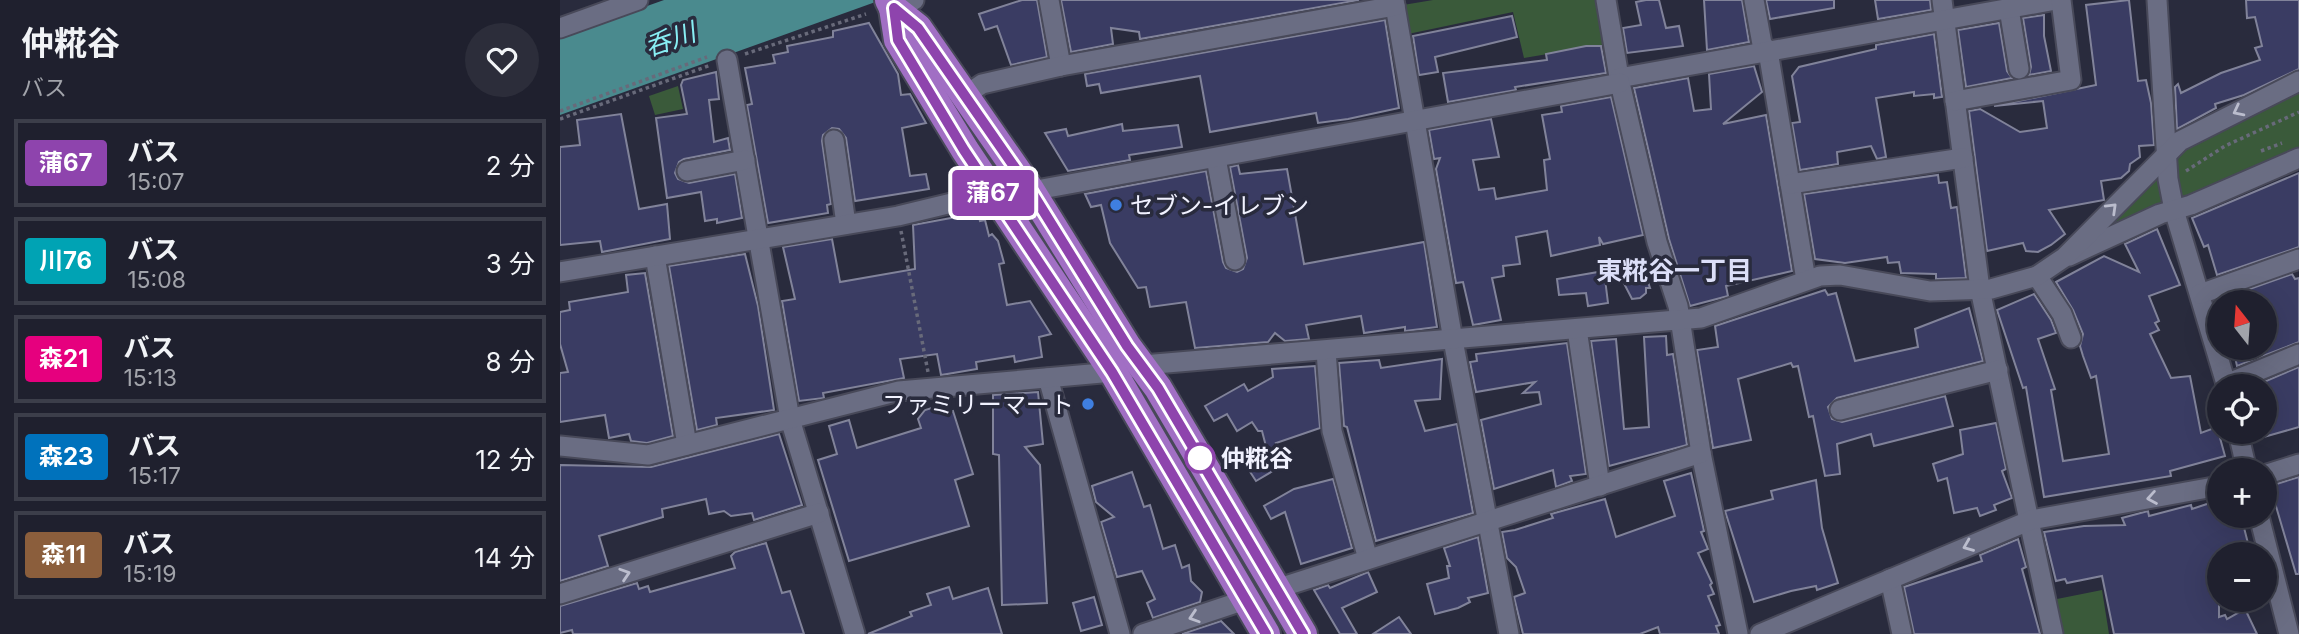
<!DOCTYPE html>
<html lang="ja">
<head>
<meta charset="utf-8">
<style>
  :root { --surface:#1f202e; --page:#2c2d3a; --text:#f1f3f6; --muted:#a1a3aa; --line:#3c3e4a }
  body { margin:0; font-family:Inter,"Noto Sans JP",sans-serif; background:var(--page); color:var(--text); height:100vh; display:flex; flex-direction:column; font-size:26px; white-space:nowrap }
  * { box-sizing:border-box; margin:0 }
  p { font-size:23px; color:var(--muted) }
  .icon { flex:none; width:38px; height:38px; fill:none; stroke:currentColor; stroke-width:2; stroke-linecap:round; stroke-linejoin:round }
  .map { position:relative; flex:1; overflow:hidden }
  .drawer { display:flex; flex-direction:column; background:var(--surface); width:560px }
  .drawer>* { flex:none }
  .badge { padding:0 14px; border-radius:5px; font-size:24px; line-height:46px }
  .needle { width:46px; rotate:343deg }
  .fabs { position:absolute; left:1647px; top:290px; display:grid; gap:14px }
  .fabs a { display:grid; place-items:center; width:70px; height:70px; border-radius:50%; background:var(--surface); box-shadow:0 7px 28px #0002,0 0 0 2px var(--line); font-size:35px }
  .map>.badge { position:absolute; translate:-50% -50%; box-shadow:0 0 0 4px #fff }
  .round { display:grid; place-items:center; flex:none; width:74px; height:74px; border-radius:37px; background:var(--page) }
  .overview { display:flex; align-items:center; justify-content:space-between; height:119px; padding:0 21px }
  h1 { font-size:33px; font-weight:700; line-height:52px }
  ul { padding:0; list-style:none }
  li { display:flex; align-items:center; gap:21px; height:88px; margin:0 14px 10px; padding:0 7px; border:4px solid var(--line); border-radius:0px }
  li div { flex:1 }
  li b { display:block; font-size:26px }
  li em { font-style:normal }
  li .badge { min-width:77px; font-weight:700; text-align:center }
  main { display:flex; flex:1; min-height:0 }
  .map>svg:first-child { display:block }
  .green { fill:#3a5a3a }
  .water { fill:#4a8a8e }
  .building { fill:#3a3c63; stroke:#81839a; stroke-width:2 }
  .lines { fill:none; stroke-linecap:round; stroke-linejoin:round }
  .minor-casing { stroke:#484959; stroke-width:23 }
  .highway-casing { stroke:#484959; stroke-width:32 }
  .path { stroke:#686a7a; stroke-width:3.5; stroke-dasharray:3.5 3.5; stroke-linecap:butt }
  .minor { stroke:#6a6d83; stroke-width:19 }
  .highway { stroke:#a16fc4; stroke-width:28 }
  .oneway { stroke:#bbbdcd }
  .line-casing { stroke:#fff; stroke-width:16 }
  .line { stroke:#8e44ad; stroke-width:10 }
  .shop-dot { fill:#3f7fe0; stroke:#292b3d; stroke-width:2.5 }
  .stop-dot { fill:#fff; stroke:#8e44ad; stroke-width:3.5 }
  .labels { text-anchor:middle; dominant-baseline:central; stroke-width:7; stroke-linejoin:round; paint-order:stroke }
  .poi-label { font-size:24px; fill:#f1f2ff; stroke:#292b3d; text-anchor:start }
  .stop-label { font-size:24px; font-weight:bold; fill:#f1f2ff; stroke:#292b3d; text-anchor:start }
  .water-label { font-size:26px; font-style:italic; fill:#88eef4; stroke:#292b3d }
  .neighbourhood-label { font-size:26px; font-weight:bold; fill:#dcdff8; stroke:#292b3d }
</style>
</head>
<body>
<main>
<section class="drawer">
<div class="overview"><div><h1>仲糀谷</h1><p>バス</p></div><a class="round"><svg class="icon" aria-label="heart" viewBox="0 0 24 24"><path d="M12 20l-8-8c-3-5 5-10 8-4 3-6 11-1 8 4z"/></svg></a></div>
<ul>
<li><span class="badge" style="background:#8e44ad;color:#fff">蒲67</span><div><b>バス</b><p>15:07</p></div><em>2 分</em></li>
<li><span class="badge" style="background:#00a3b4;color:#fff">川76</span><div><b>バス</b><p>15:08</p></div><em>3 分</em></li>
<li><span class="badge" style="background:#e6007e;color:#fff">森21</span><div><b>バス</b><p>15:13</p></div><em>8 分</em></li>
<li><span class="badge" style="background:#0072bc;color:#fff">森23</span><div><b>バス</b><p>15:17</p></div><em>12 分</em></li>
<li><span class="badge" style="background:#8b5e3c;color:#fff">森11</span><div><b>バス</b><p>15:19</p></div><em>14 分</em></li>
</ul>
</section>
<div class="map">
<svg width="1739" height="634" viewBox="0 0 1739 634">
  <rect width="100%" height="100%" fill="#292b3d"/>
  <g class="green">
    <path d="M873,0H1040L1047,44L964,58L953,12L848,34L843,5Z"/>
    <path d="M118,86L123,109L95,115L89,96Z"/>
    <path d="M1739,86V148L1524,248L1610,155Z"/>
    <path d="M1542,590L1549,634H1502L1497,599Z"/>
  </g>
  <path class="water" d="M104,0H321L0,115V37Z"/>
  <g class="building">
    <path d="M462,0H477L487,57L451,65L437,26L425,30L419,14Z"/>
    <path d="M501,0H799L580,39L579,32L551,28L553,44L511,52Z"/>
    <path d="M1086,0H1099L1106,28L1119,26L1123,46L1067,53L1063,28L1081,25L1076,2Z"/>
    <path d="M1144,0H1182L1189,42L1147,50Z"/>
    <path d="M1206,0H1274V8L1210,19Z"/>
    <path d="M1315,0H1370L1371,10L1318,19Z"/>
    <path d="M1569,0L1578,81L1586,80L1591,103L1594,145L1579,146L1580,157L1570,164L1569,171L1561,178L1541,181L1544,200L1489,210L1505,234L1491,245L1478,252L1466,251L1463,243L1427,251L1409,111L1420,109L1460,132L1487,128L1483,101L1434,106L1536,85L1526,5Z"/>
    <path d="M1686,0H1739V69L1684,95L1655,104L1656,108L1617,129L1615,87L1618,84L1621,93L1661,73L1700,60L1695,48L1702,46L1695,17L1687,18Z"/>
    <path d="M1484,15V36L1491,71L1469,75L1471,67L1463,18Z"/>
    <path d="M952,16L957,37L875,57L878,72L859,75L853,36Z"/>
    <path d="M825,20L839,108L788,119L758,123L756,113L650,132L640,76L541,93L539,84L527,86L525,74Z"/>
    <path d="M309,23L338,74L341,95L350,94L366,123L342,128L350,176L366,174L369,189L295,201L286,138L279,129L272,128L263,135L262,141L271,204L267,205L268,213L208,223L187,105L192,104L185,68L215,63L213,55L228,52L227,46L273,37V31Z"/>
    <path d="M1439,23L1447,71L1452,78L1406,87L1398,30Z"/>
    <path d="M1374,34L1382,97L1374,98V94L1354,96V92L1316,98L1326,157L1317,159L1311,146L1277,152L1278,164L1240,170L1232,123L1240,122L1232,76L1239,67L1316,49V45Z"/>
    <path d="M1026,46H1041L1046,73L955,87L956,90L888,102L883,73L987,60L986,54Z"/>
    <path d="M1194,66L1202,92L1163,124L1206,115L1232,271L1166,286L1168,296L1130,306L1109,239L1074,88L1128,78L1134,111L1151,109L1149,74Z"/>
    <path d="M156,72L159,99L149,100L154,142L168,138L170,150L124,159L119,162L115,173L118,179L129,183L175,174L182,218L157,223V219L145,221L141,192L107,198L96,118L127,114L121,85L123,80Z"/>
    <path d="M1051,97L1083,235L1043,244L1039,237L1040,245L991,256L987,231L956,237L960,264L943,266L944,276L932,278L941,320L913,325L903,282L896,283L876,169L880,158L874,159L869,130L931,119L939,157L913,160L919,190L934,188L936,199L987,190L984,160L990,159L982,115L1002,112L1001,106Z"/>
    <path d="M61,114L79,209L107,204L110,239L42,252L40,241L0,245V147L20,145L17,120Z"/>
    <path d="M562,124L563,131L618,125L622,147L569,155L570,160L508,171L485,133L506,129L508,136Z"/>
    <path d="M678,165L680,174L727,169L744,264L864,242L877,327L845,331V327L804,333L801,316L746,325L749,339L725,341L715,333L708,342L635,348L626,302L590,307L586,287L578,288L550,243L541,205L531,207L525,194L646,171L663,262L666,268L677,272L683,269L687,258L670,167Z"/>
    <path d="M1739,173V247L1657,275L1648,245L1644,247L1632,218Z"/>
    <path d="M1378,175L1379,183L1387,182L1391,208L1397,207L1406,278L1376,279V274L1341,273L1339,262L1328,263L1327,257L1285,263L1255,259L1244,194Z"/>
    <path d="M418,213L420,221L425,220L429,236L432,234L438,241L444,263L439,264L447,305L470,301L491,334L479,337L482,357L455,362L454,356L416,362L417,369L381,375L377,354L340,359L344,378L263,393L264,398L239,401L222,301L235,299L223,247L272,239L280,282L355,269L353,225Z"/>
    <path d="M1597,229L1620,285L1589,296L1599,321L1595,323L1599,330L1590,334L1611,378L1630,376L1641,433L1657,427L1665,456L1610,471L1611,476L1484,497L1466,387L1463,388L1437,310L1474,294L1491,320L1496,333L1478,339L1495,389L1491,390L1503,461L1549,454L1536,376L1531,378L1523,356L1520,346L1523,334L1513,310L1496,282L1544,256L1579,272L1565,244Z"/>
    <path d="M185,254L198,306L214,410L156,418L157,425L137,430L109,266Z"/>
    <path d="M1082,264L1090,288H1086V293L1080,298L1072,299L1056,268Z"/>
    <path d="M1044,271L1048,303L1028,306L1026,293L999,295L997,279Z"/>
    <path d="M85,273L113,436L87,443L71,441L69,434L49,438L45,415L0,422V373L8,372L0,344V312L10,310L9,302L68,292L66,275Z"/>
    <path d="M1732,274L1735,279L1739,278V342L1677,366L1673,348H1704V303H1665L1664,298Z"/>
    <path d="M1265,290L1268,295L1276,293L1295,361L1358,347L1355,329L1409,308L1423,361L1277,398L1268,407L1272,419L1282,422L1385,396L1393,426L1314,446L1311,434L1277,444L1280,474L1265,476L1253,416L1249,417L1238,366L1233,367L1231,363L1178,379L1191,440L1153,448L1137,350L1158,347L1155,326Z"/>
    <path d="M1106,336L1107,355L1113,354L1127,445L1049,466L1031,341L1056,339L1064,429L1089,427L1084,337Z"/>
    <path d="M1007,343L1026,474L1010,476L1012,481L996,487L993,470L934,489L921,420L981,404L979,392L963,393L975,382L916,392L910,362L917,361L916,354Z"/>
    <path d="M882,359L880,399L855,401L865,431L897,424L913,513L816,541L787,427L784,426L779,363L819,360L821,368Z"/>
    <path d="M755,366L760,428L716,443L728,462L696,481L687,467L708,454L702,431H698L692,422L677,431L667,414L654,421L645,406L684,384L688,391L713,377L712,369Z"/>
    <path d="M1739,367V427L1704,437V387H1692Z"/>
    <path d="M478,392L483,444L465,447L480,465L487,603L442,605L439,455L433,454V395Z"/>
    <path d="M385,404L388,413L393,411L413,474L395,480L409,526L289,561L258,460L277,454L269,426L289,420L297,448L361,428L358,419L365,410Z"/>
    <path d="M1436,423L1446,469L1442,471L1452,498L1434,505L1436,510L1420,516L1417,508L1394,513L1387,478L1378,481L1373,464L1403,454L1400,430Z"/>
    <path d="M219,434L242,505L194,520L192,513L171,516L164,511L149,514L146,499L102,509L103,517L39,536L48,566L0,581V465L91,467Z"/>
    <path d="M572,472L584,507L590,505L603,549L615,545L622,568L629,565L631,581L642,592L640,602L593,618L587,603L595,599L582,571L557,577L541,522L554,517L536,502L532,486Z"/>
    <path d="M1131,473L1144,531L1141,532L1148,549L1138,553L1152,583L1150,585L1154,594L1148,596L1160,625L1156,626L1159,634H1100L1098,627L1080,634H963L954,597L965,593L956,567L947,558L942,532L955,530L993,518L991,514L1045,499L1056,537L1115,516L1104,481Z"/>
    <path d="M1739,477V574H1736L1710,486Z"/>
    <path d="M773,479L792,548L741,564L725,512L711,519L704,506L734,489Z"/>
    <path d="M1256,480L1262,528L1278,583L1257,590L1256,586L1231,591L1194,602L1165,511L1213,499L1211,491Z"/>
    <path d="M1659,500V516H1681L1691,555H1659V617L1665,615L1667,619L1685,609L1697,634H1554L1542,576L1507,583L1505,579L1496,581L1484,532L1524,526L1565,525L1562,518L1588,511L1589,516L1631,505L1632,509Z"/>
    <path d="M918,537L928,593L908,598L910,602L898,608L875,614L867,584L889,578L887,566H890L884,548Z"/>
    <path d="M1458,539L1466,567L1462,569L1480,634H1354L1344,587L1422,561L1420,555Z"/>
    <path d="M206,543L222,593L230,591L244,634H13L12,630L0,633V606L77,583L79,589L88,586L90,592L175,568L171,556L175,552Z"/>
    <path d="M808,572L817,592L782,608L797,634H780L754,590L768,585L770,588Z"/>
    <path d="M389,587L393,599L428,588L442,634H308L352,616L350,612L371,605L367,594Z"/>
    <path d="M534,597L542,625L521,631L513,603Z"/>
    <path d="M839,617L851,634H813Z"/>
    <path d="M661,621L674,634H622Z"/>
  </g>
  <g class="lines">
    <defs>
      <g id="minor">
        <path d="M489,0L501,66"/>
        <path d="M834,0L893,340L949,634"/>
        <path d="M1046,0L1060,83L1097,242L1118,306L1141,453L1178,634"/>
        <path d="M1194,0L1202,44L1208,51L1246,280"/>
        <path d="M1382,0L1420,289L1493,634"/>
        <path d="M1597,0L1608,179L1614,210L1667,387"/>
        <path d="M333,8L354,0"/>
        <path d="M1449,9L1459,69"/>
        <path d="M0,28L78,0"/>
        <path d="M167,60L230,419L295,634"/>
        <path d="M1059,78L1496,0"/>
        <path d="M403,97L422,84L501,66L835,6"/>
        <path d="M1395,101L1511,80L1501,0"/>
        <path d="M274,140L286,224"/>
        <path d="M656,158L675,260"/>
        <path d="M127,171L185,160"/>
        <path d="M1230,184L1403,158"/>
        <path d="M471,191L1060,83"/>
        <path d="M95,256L127,445"/>
        <path d="M1509,256L1600,214L1631,205L1739,158"/>
        <path d="M0,272L338,216L433,193"/>
        <path d="M1477,276L1502,314L1511,338"/>
        <path d="M1640,294L1739,259"/>
        <path d="M1017,329L1040,486"/>
        <path d="M766,351L772,431L808,559"/>
        <path d="M488,378L560,634"/>
        <path d="M1666,384L1739,354"/>
        <path d="M1280,410L1438,370"/>
        <path d="M1678,432L1687,471"/>
        <path d="M0,446L88,455L339,391L553,372L583,365L1141,318L1260,276L1280,275L1370,291L1431,289L1477,276L1505,257L1620,141L1739,81"/>
        <path d="M1704,475L1739,464"/>
        <path d="M1699,516L1729,634"/>
        <path d="M1330,579L1342,634"/>
        <path d="M716,589L1141,453"/>
        <path d="M0,594L259,513"/>
        <path d="M583,634L685,600"/>
        <path d="M1200,634L1471,520L1659,486"/>
      </g>
      <g id="highway">
        <path d="M329,0L333,8L358,28L471,191L567,346L598,388L743,634"/>
        <path d="M333,8L338,40L405,150L553,372L706,634"/>
      </g>
    </defs>
    <use href="#minor" class="minor-casing"/>
    <use href="#highway" class="highway-casing"/>
    <g class="path">
      <path d="M185,54L306,14"/>
      <path d="M0,111L147,57"/>
      <path d="M0,119L151,65"/>
      <path d="M1701,151L1722,143"/>
      <path d="M1626,171L1665,146L1739,112"/>
      <path d="M341,231L368,372"/>
    </g>
    <use href="#minor" class="minor"/>
    <use href="#highway" class="highway"/>
  </g>
  <defs><path id="oneway-chevron" d="M-2-3.5L2.5 0L-2 3.5" fill="none" stroke-width="1.6" stroke-linecap="round" stroke-linejoin="round" transform="scale(1.75)"/></defs>
  <g class="oneway">
    <use href="#oneway-chevron" transform="translate(1678 111) rotate(153)"/>
    <use href="#oneway-chevron" transform="translate(1552 208) rotate(-44)"/>
    <use href="#oneway-chevron" transform="translate(1592 498) rotate(170)"/>
    <use href="#oneway-chevron" transform="translate(1408 546) rotate(158)"/>
    <use href="#oneway-chevron" transform="translate(65 574) rotate(-18)"/>
    <use href="#oneway-chevron" transform="translate(634 617) rotate(162)"/>
  </g>
  <g class="lines">
    <defs>
      <path id="line" d="M706,634L552,372L404,150L338,40L334,8L358,28L471,191L567,346L598,388L743,634"/>
    </defs>
    <use href="#line" class="line-casing"/>
    <use href="#line" class="line"/>
  </g>
  <g class="shop-dot">
    <circle cx="556" cy="205" r="7"/>
    <circle cx="528" cy="404" r="7"/>
  </g>
  <circle class="stop-dot" cx="640" cy="458" r="14"/>
  <g class="labels">
    <g class="poi-label">
      <text x="570" y="205">セブン-イレブン</text>
      <text x="514" y="404" text-anchor="end">ファミリーマート</text>
    </g>
    <g class="stop-label">
      <text x="661" y="458">仲糀谷</text>
    </g>
    <g class="water-label">
      <text transform="translate(110 39) rotate(-19)">呑川</text>
    </g>
    <g class="neighbourhood-label">
      <text x="1114" y="270">東糀谷一丁目</text>
    </g>
  </g>
</svg>
<div class="fabs">
<a><svg class="needle" viewBox="-14 -14 28 28"><path d="M0-13l5 13h-10z" fill="#e53935"/><path d="M0 13l5-13h-10z" fill="#a1a3aa"/></svg></a>
<a><svg class="icon" aria-label="locate" viewBox="0 0 24 24"><circle cx="12" cy="12" r="6"/><path d="M12 2v4M12 18v4M2 12h4M18 12h4"/></svg></a>
<a>+</a>
<a>−</a>
</div>
<b class="badge" style="left:433px;top:193px;background:#8e44ad;color:#fff">蒲67</b>
</div>
</main>
</body>
</html>
